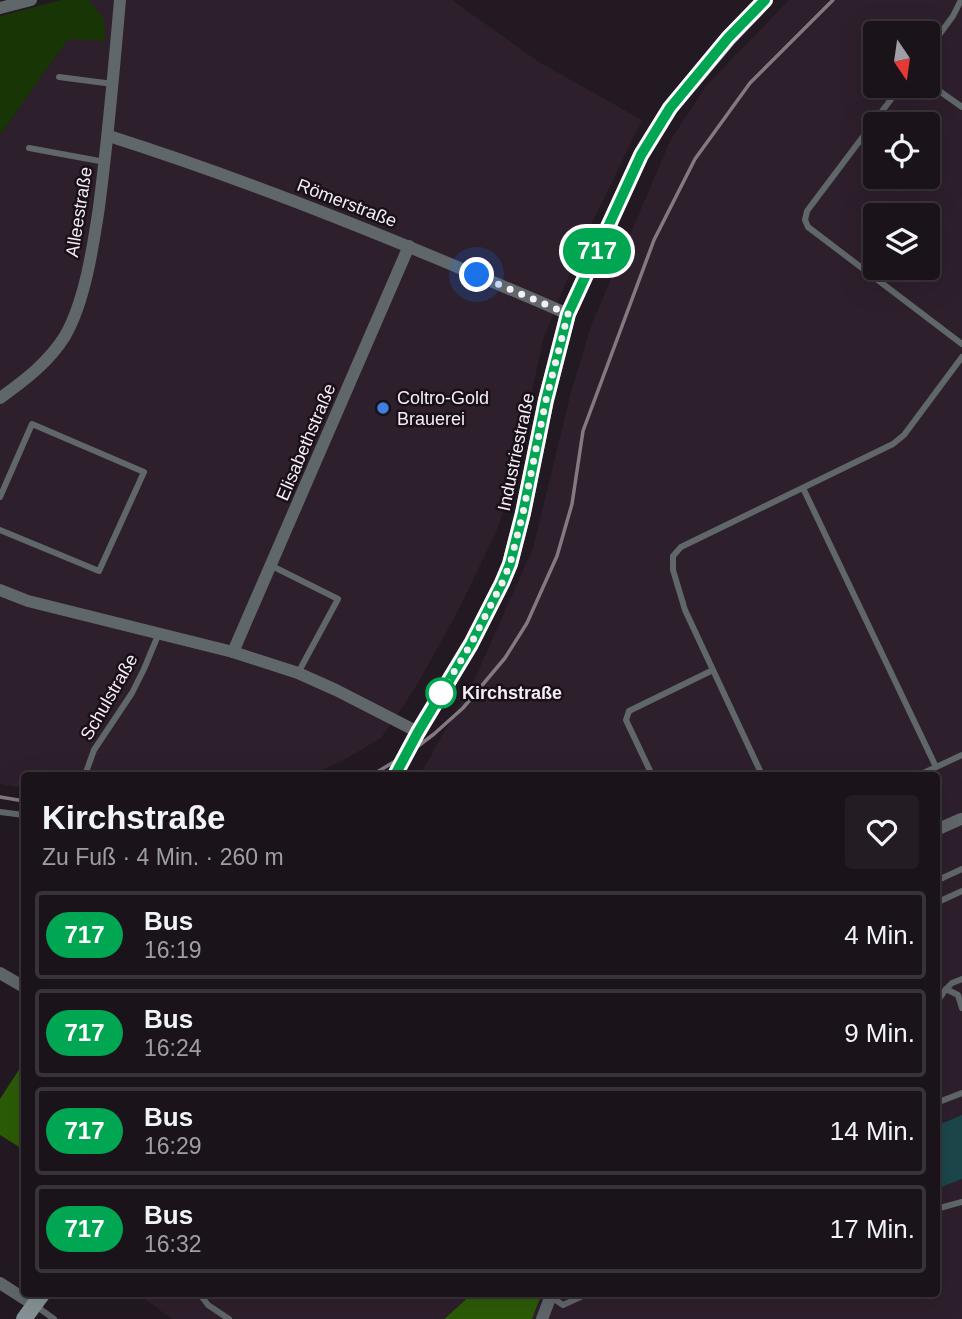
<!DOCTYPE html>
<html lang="de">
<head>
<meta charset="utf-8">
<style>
  :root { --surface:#1a131a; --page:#231c23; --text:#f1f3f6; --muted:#9f9ea2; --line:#383239 }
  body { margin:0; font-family:Helvetica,sans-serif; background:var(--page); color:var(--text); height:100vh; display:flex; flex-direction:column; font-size:26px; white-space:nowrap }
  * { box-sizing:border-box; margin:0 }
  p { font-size:23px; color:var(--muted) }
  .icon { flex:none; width:38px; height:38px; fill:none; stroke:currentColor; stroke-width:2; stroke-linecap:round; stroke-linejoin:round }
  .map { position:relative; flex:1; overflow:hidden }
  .sheet { position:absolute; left:21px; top:772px; width:919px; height:525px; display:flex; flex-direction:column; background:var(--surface); border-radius:7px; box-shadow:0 7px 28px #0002,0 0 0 2px var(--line) }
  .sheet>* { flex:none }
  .badge { padding:0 14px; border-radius:23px; font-size:24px; line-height:46px }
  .needle { width:46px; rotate:167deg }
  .controls { position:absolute; left:863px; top:21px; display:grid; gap:14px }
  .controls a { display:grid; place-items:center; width:77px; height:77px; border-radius:7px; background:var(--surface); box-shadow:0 7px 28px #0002,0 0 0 2px var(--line); font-size:35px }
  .you { position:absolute; width:35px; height:35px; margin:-18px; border:5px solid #fff; border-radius:50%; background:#1a73e8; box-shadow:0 0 0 10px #1a73e833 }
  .map>.badge { position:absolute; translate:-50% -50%; box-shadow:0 0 0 4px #fff }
  .round { display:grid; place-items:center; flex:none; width:74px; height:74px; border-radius:7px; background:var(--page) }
  .overview { display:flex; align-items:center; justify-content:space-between; height:119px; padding:0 21px }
  h1 { font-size:33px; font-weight:700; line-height:52px }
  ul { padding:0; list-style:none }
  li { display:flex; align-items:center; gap:21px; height:88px; margin:0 14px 10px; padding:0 7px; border:4px solid var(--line); border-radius:7px }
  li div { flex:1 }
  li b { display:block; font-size:26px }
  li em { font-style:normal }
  li .badge { min-width:77px; font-weight:700; text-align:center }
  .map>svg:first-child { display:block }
  .built { fill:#2e1f2d; fill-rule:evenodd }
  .green { fill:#183505 }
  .forest { fill:#2c5c07 }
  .water { fill:#1b474b }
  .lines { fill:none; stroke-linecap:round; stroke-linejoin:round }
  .service { stroke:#60676a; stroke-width:6 }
  .minor { stroke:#60676a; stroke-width:12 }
  .secondary { stroke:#869296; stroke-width:16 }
  .rail { stroke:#827981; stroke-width:3.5 }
  .line-casing { stroke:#fff; stroke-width:16 }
  .line { stroke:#00a651; stroke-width:10 }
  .walk { stroke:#f5eef5; stroke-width:7; stroke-dasharray:0 12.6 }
  .shop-dot { fill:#3f7fe0; stroke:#191019; stroke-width:2.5 }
  .stop-dot { fill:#fff; stroke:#00a651; stroke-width:3.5 }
  .labels { text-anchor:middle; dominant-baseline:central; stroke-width:5; stroke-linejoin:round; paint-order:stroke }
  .street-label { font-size:18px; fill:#f5eef5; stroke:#191019 }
  .poi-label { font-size:18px; fill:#f5eef5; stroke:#191019; text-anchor:start }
  .stop-label { font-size:18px; font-weight:bold; fill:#f5eef5; stroke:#191019; text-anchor:start }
</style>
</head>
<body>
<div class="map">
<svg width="962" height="1319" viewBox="0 0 962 1319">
  <rect width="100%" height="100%" fill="#231922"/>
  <g class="built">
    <path d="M89,0H452L539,62L642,120L581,246L555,309L543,340L512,486L497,530L458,611L414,690L381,738L342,761L310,775H24V788L0,784V135L68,39L104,19Z"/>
    <path d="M789,0H962V1319H532L542,1293H936V775H420L476,676L533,548L571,392L591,326L670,141L706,86ZM875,33H928V86H875ZM875,124H928V177H875ZM875,215H928V268H875Z"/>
    <path d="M136,1293H473L443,1319H172Z"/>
  </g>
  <path class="green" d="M61,0H89L104,19L105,41L68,39L0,135V16Z"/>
  <g class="forest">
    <path d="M24,1062V1150L0,1135V1099Z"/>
    <path d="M473,1293H542L532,1319H444Z"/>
  </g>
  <path class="water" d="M962,1115V1179L936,1189V1126Z"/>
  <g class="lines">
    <g class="service">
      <path d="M928,50L953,16L961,0"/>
      <path d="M59,77L113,84"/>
      <path d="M928,83L962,107"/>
      <path d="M901,86L807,211L805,220L808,227L962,344"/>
      <path d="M29,148L105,162"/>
      <path d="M803,488L936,767"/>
      <path d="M0,497L32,424L144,472L99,571L0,530"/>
      <path d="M272,566L338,599L298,673"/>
      <path d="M85,775L94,750L132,693L144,669L159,633"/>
      <path d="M652,775L626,720L629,711L713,670"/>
      <path d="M762,775L685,610L673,570V556L681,547L893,444L904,435L962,357"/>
      <path d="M919,775L962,755"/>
      <path d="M0,812L24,815"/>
      <path d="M936,881L962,869"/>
      <path d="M936,903L962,891"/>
      <path d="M946,989L952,983L962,979"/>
      <path d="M936,1003L946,989L958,995L962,1008"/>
      <path d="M936,1103L962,1093"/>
      <path d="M936,1209L962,1202"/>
      <path d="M199,1293L208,1305L229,1319"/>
      <path d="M551,1297L563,1305L589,1293"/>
      <path d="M36,1306L54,1319"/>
    </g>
    <g class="minor">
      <path d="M0,8L31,0"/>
      <path d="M109,136C266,186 417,249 568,314"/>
      <path d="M0,398C24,381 49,362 65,336C85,301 93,247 99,207C108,138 114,70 120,0"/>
      <path d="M0,590L28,601L233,652L298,673L336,690L418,732"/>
      <path d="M233,652L409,246"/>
      <path d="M936,830L961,819"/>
      <path d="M0,973L24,987"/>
      <path d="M0,1283L34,1305"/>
      <path d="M542,1319L552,1293"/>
    </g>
    <g class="secondary">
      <path d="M395,775L418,732L471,644L502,583L510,564L523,513L546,400L568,314L641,155L670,108L728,39L765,0"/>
      <path d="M24,1319L43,1293"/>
    </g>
    <g class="rail">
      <path d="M372,775L409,753L434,734L463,708L505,658L527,623L557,556L572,504L583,431L654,240L695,159L750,83L833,0"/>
      <path d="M0,797L24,801"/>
    </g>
  </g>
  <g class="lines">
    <defs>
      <path id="line" d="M395,775L418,732L471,644L502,583L510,564L523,513L546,400L568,314L641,155L670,108L728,38L765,0"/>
    </defs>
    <use href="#line" class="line-casing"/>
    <use href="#line" class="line"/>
    <path class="walk" d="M441,693L471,644L502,583L510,564L523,513L546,400L568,314L477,275"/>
  </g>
  <circle class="shop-dot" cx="383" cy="408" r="7"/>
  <circle class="stop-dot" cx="441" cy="693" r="14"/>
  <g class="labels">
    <g class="street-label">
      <text transform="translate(347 203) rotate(21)">Römerstraße</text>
      <text transform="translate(79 212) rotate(-81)">Alleestraße</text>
      <text transform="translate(306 442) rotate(-67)">Elisabethstraße</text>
      <text transform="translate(516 452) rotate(-78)">Industriestraße</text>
      <text transform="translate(109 697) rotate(-60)">Schulstraße</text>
    </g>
    <g class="poi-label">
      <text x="397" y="398">Coltro-Gold<tspan x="397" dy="21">Brauerei</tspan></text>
    </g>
    <g class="stop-label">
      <text x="462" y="693">Kirchstraße</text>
    </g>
  </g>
</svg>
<div class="controls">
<a><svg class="needle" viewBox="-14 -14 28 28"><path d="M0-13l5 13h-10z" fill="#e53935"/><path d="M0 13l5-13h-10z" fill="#9f9ea2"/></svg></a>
<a><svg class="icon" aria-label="locate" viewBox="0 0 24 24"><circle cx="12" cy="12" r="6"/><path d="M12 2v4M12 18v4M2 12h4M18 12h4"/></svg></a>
<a><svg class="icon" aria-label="layers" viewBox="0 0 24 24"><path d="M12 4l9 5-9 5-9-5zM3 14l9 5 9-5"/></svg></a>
</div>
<div class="you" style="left:477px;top:275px"></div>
<b class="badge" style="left:597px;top:251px;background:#00a651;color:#fff">717</b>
<section class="sheet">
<div class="overview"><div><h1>Kirchstraße</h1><p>Zu Fuß · 4 Min. · 260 m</p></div><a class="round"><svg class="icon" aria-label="heart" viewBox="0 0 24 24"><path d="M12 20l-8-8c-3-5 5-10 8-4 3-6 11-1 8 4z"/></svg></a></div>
<ul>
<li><span class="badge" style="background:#00a651;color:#fff">717</span><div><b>Bus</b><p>16:19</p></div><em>4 Min.</em></li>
<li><span class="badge" style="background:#00a651;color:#fff">717</span><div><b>Bus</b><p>16:24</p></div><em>9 Min.</em></li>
<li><span class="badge" style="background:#00a651;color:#fff">717</span><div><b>Bus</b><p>16:29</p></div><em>14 Min.</em></li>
<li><span class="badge" style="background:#00a651;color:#fff">717</span><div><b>Bus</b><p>16:32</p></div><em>17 Min.</em></li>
</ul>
</section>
</div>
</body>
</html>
